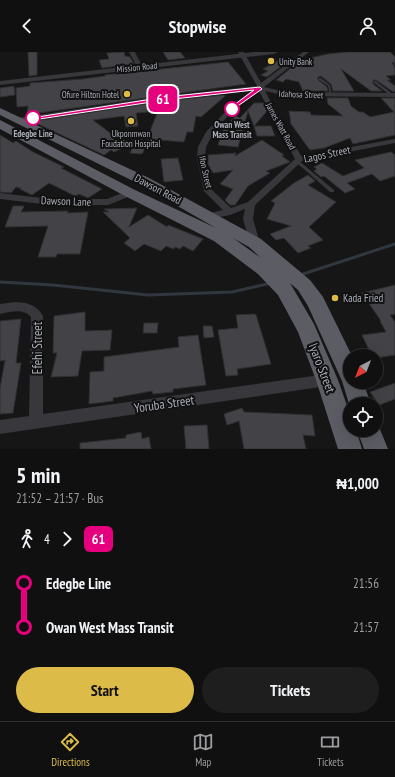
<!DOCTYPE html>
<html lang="en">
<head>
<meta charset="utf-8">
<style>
  :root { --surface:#101011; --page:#1e1e1f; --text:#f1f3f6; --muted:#9c9d9f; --line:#303031; --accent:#dcbb49 }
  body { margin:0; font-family:"PT Sans Narrow",sans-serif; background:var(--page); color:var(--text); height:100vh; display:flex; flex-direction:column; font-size:15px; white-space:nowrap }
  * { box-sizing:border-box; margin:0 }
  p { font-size:13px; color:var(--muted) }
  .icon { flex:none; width:22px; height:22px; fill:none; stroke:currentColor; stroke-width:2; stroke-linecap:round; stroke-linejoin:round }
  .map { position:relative; height:397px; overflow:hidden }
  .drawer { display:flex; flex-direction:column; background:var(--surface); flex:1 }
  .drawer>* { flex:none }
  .badge { padding:0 8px; border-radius:6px; font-size:14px; line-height:26px }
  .needle { width:26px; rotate:222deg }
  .controls { position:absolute; left:343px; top:297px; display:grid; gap:8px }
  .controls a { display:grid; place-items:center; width:40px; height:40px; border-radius:50%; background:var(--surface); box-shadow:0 4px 16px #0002,0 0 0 1px var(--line); font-size:20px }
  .map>.badge { position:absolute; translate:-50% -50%; box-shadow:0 0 0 2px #fff }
  .legs { display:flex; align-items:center; gap:6px; height:44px; padding:0 16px; font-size:13px }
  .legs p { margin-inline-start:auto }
  .overview { display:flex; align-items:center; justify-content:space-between; height:68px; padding:0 16px }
  h1 { font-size:22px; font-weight:800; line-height:30px }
  .primary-button { display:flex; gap:8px; margin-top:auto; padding:8px 16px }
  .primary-button a { flex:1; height:46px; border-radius:24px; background:var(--accent); color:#111; font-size:16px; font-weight:800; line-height:46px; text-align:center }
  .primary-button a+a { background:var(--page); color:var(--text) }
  ul { padding:0 16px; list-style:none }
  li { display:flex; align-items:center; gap:14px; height:44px; font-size:15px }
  li i { display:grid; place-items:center; width:6px; height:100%; margin:0 5px; background:currentColor }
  li i::after { content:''; width:10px; height:10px; margin:-5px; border:3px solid; border-radius:50%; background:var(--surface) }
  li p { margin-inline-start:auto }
  li:first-child i { background:linear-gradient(#0000 50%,currentColor 0) }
  li:last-child i { background:linear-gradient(currentColor 50%,#0000 0) }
  header { display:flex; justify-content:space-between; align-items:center; height:52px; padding:0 16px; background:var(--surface); font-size:18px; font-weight:800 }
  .tabs { display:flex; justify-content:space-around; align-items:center; height:56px; border-top:1px solid var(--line); background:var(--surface); font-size:11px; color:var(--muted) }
  .tabs a { display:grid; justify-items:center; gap:2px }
  .tabs .active { color:var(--accent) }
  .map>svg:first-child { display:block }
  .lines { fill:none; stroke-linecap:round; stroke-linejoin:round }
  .stream { stroke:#30373f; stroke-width:3 }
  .building { fill:#434347; stroke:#303033 }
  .service { fill:#37373c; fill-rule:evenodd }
  .minor { fill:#37373c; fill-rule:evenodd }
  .tertiary { fill:#37373c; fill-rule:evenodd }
  .trunk { fill:#5c5c64; fill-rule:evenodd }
  .line-1 { fill:#e6007e; stroke:#fff }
  .poi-dot { fill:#dcbb49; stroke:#111112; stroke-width:1.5 }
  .stop-1-dot { fill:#fff; stroke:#e6007e; stroke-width:2 }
  .labels { text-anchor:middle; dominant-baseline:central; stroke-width:4; stroke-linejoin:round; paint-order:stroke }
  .far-poi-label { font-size:9px; fill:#a9acb6; stroke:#111112; text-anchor:start }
  .far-street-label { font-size:9px; fill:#a9acb6; stroke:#111112 }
  .far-stop-label { font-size:9px; font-weight:bold; fill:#a9acb6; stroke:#111112 }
  .street-label { font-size:11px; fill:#a9acb6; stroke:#111112 }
  .poi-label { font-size:11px; fill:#a9acb6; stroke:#111112; text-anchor:start }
  .near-street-label { font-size:13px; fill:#a9acb6; stroke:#111112 }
</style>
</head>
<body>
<header><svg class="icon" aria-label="back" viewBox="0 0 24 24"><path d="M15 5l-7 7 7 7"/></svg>Stopwise<svg class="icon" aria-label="person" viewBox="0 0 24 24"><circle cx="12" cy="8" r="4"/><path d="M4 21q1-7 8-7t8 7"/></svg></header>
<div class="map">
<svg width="395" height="397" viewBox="0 0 395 397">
  <rect width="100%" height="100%" fill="#161617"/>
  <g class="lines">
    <g class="stream">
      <path d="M300,223L395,192"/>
      <path d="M0,230L53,233L148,243L232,240L271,231"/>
    </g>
  </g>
  <g class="building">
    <path d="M28,0H37V23L29,24Z"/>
    <path d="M124,0L125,4L130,5L134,12L102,16L99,8L109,7L107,1Z"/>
    <path d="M163,0H180L185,6L168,8Z"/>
    <path d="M348,0H390L395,5V10L392,11L395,16V23L386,24L391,28H387L395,34V40L392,39L376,28H373V32L382,39H371L341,17L354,39H333L331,32L321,24L318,25V28L327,35L328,39H303L299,30L286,27L283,30L276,28L301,8L328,2Z"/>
    <path d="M280,7L288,9L267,25L261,23L268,19L263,17Z"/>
    <path d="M228,10L246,32L31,62L27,63L28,54L17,55L16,36L30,34V31L83,27L105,24V23Z"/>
    <path d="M14,34L15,43L0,45V36Z"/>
    <path d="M224,43L225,44L201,65L196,64L193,80H187L184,90L147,87L158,59L136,61L138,74L126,75L124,64L93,68L127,94L114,100L111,98L104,103L36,71L35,69L165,49Z"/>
    <path d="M327,46H348L351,54L359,60H363L370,65L394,60L381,46H395V83L353,92L350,86L324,96L310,98L291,72L289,59L310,60L311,63L343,64L328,52Z"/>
    <path d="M254,51H264L267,59L254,74L248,59L238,95L218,93L224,75L236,64L240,66Z"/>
    <path d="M254,74H271L275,84H257Z"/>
    <path d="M140,80L144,98L142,102L130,101Z"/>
    <path d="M0,83L13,91L16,89L33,100L64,115L61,116L102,137L88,146L79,142L75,144L49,131L32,143L20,137L21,135L20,136L16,135L11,141L0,140Z"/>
    <path d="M262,88L284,103L282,104L290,110L266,119L270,121L248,134L235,153H230L225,148L233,137L220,132L233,118L213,121L208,112V103L236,101L235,104Z"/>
    <path d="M391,100L395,103V124L380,129L372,122L347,131L355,137L345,141L324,124L321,125L314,119L317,117L314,115L322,111L343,124L364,116L355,108Z"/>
    <path d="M178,106L183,128L164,130L161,107Z"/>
    <path d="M308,123L315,129L308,133L336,150L309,175L323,188L308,194L311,196L298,201L284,186L276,188L270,182L291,174L267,167L275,151L271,149L294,131Z"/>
    <path d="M13,154H24L21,160L68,159L67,161L88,160L80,202H57L56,205H38L48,174L5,175Z"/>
    <path d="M137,156L129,175L148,163L167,175L168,173L203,187L193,199L183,194L180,197L175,195L174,197L166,194L161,199L144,192L135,199L124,191L130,186L103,160H109L104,157Z"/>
    <path d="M395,233V262L390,263L395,270V303L376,306V304H372L362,283L386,280L380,269H381L362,241Z"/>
    <path d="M85,260V279L112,278L110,298L82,299L78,324L51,325L57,301H53L54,264Z"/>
    <path d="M254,262L256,263L271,312L237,317L238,323L226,324L218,278L238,276L236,263Z"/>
    <path d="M21,267L16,311H21L13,361L0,362V336L5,308L0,309V269Z"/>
    <path d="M144,271H158L157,281H143Z"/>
    <path d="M203,274H212L214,285L204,286Z"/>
    <path d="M198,283L206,333L173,337V340L153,342L152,339L113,346V349L89,352L90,320L104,319V305L179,295L178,285Z"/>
    <path d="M395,331V347L379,353L370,340Z"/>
    <path d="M242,356L244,360L312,363L315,384L303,383L306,397H244L239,369L227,373L224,362Z"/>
    <path d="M207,373L209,397H186L184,374Z"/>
    <path d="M141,380L142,387L149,385L151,397H80V391L126,386V383Z"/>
  </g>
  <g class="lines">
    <g class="service">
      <path d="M394,11H395V14L394,13Z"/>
      <path d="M319,26H321L330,33L332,43H330L328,34L319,28Z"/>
      <path d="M374,29H376L393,42V44H391L374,31Z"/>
      <path d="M297,109H299L334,138V140H330L297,111Z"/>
    </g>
    <g class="minor">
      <path d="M129,0H135L141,12L140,13H136Z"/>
      <path d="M238,0H244L261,31L303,0H309L264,35L286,40L395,41V45L286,44L265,39L301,104L395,87V91L302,109L255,153L253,167L260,191L258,193H252L250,191L243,167L245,157L230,163L209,167L206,166L204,164L206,162L223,158L204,139L197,106L198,95L206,80L227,58L251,39L165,48L18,70L14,68L18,66L165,44L257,34ZM259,39L295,107L248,150L231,156L212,138L205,106L206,95L212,83L231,60Z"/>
      <path d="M130,138L134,141L133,143L108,153H50L0,147V141L50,147H107Z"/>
      <path d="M15,250C27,250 37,253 43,264V362L327,322L332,324L333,328L332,332L327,334L0,382V368L29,364L31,265C23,256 11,260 0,262V252Z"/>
    </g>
    <path class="tertiary" d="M255,0H278L274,2L0,33V29Z"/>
    <g class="trunk">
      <path d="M0,56L149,126L261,187L310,228L323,245L352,304H350V330H363L371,352H350V355L342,329L308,254L298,238L290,231L314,272L338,328L350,362V378H356L362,397H338L316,328L298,280L278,243L258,222L214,189L125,144L0,77V68L135,138L216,176L139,132L0,63ZM233,186L249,195L261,206Z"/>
      <path d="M376,369L377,370L388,397H364L357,378H376Z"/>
    </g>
  </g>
  <path class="line-1" d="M260,35L262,37L232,58L229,57L230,56L254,38L165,48L33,68L31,66L165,45Z"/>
  <g class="poi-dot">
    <circle cx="271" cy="9" r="4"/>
    <circle cx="127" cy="42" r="4"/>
    <circle cx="131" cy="69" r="4"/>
    <circle cx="335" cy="246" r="4"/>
  </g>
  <g class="stop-1-dot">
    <circle cx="232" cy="57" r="7"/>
    <circle cx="33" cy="66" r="7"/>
  </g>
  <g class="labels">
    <g class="far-poi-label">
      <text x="279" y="9">Unity Bank</text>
      <text x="119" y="42" text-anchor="end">Ofure Hilton Hotel</text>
      <text x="131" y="81" text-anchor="middle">Ukponmwan<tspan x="131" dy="10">Foudation Hospital</tspan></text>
    </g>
    <g class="far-street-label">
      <text transform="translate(137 15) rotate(-6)">Mission Road</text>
      <text transform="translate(301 42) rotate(2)">Idahosa Street</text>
      <text transform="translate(281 74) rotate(61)">James Watt Road</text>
      <text transform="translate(206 120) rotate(77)">Ifon Street</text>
    </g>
    <g class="far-stop-label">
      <text x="232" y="72">Owan West<tspan x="232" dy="10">Mass Transit</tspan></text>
      <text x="33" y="81">Edegbe Line</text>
    </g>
    <g class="street-label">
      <text transform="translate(327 102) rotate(-12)">Lagos Street</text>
      <text transform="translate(158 137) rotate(28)">Dawson Road</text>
      <text transform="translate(66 149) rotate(2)">Dawson Lane</text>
    </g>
    <g class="poi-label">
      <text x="343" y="246">Kada Fried</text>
    </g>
    <g class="near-street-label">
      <text transform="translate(37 296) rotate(-90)">Efehi Street</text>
      <text transform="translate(322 316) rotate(69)">Iyaro Street</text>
      <text transform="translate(164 352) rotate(-8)">Yoruba Street</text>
    </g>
  </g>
</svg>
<div class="controls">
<a><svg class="needle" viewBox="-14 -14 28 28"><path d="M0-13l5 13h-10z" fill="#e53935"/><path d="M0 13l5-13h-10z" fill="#9c9d9f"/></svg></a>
<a><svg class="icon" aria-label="locate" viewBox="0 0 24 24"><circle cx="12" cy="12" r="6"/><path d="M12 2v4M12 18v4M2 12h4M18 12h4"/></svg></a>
</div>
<b class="badge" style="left:163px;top:47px;background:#e6007e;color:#fff">61</b>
</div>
<section class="drawer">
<div class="overview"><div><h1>5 min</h1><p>21:52 – 21:57 · Bus</p></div><b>₦1,000</b></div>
<div class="legs"><svg class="icon" aria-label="walk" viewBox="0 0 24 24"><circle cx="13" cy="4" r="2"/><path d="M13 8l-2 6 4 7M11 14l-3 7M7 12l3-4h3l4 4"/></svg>4<svg class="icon" aria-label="forward" viewBox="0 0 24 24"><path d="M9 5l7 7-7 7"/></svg><b class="badge" style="background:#e6007e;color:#fff">61</b></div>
<ul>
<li><i style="color:#e6007e"></i><b>Edegbe Line</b><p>21:56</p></li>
<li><i style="color:#e6007e"></i><b>Owan West Mass Transit</b><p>21:57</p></li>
</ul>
<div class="primary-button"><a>Start</a><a>Tickets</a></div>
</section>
<nav class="tabs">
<a class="active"><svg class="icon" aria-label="directions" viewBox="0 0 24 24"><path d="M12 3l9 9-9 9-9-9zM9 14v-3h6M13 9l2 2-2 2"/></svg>Directions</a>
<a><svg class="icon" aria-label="map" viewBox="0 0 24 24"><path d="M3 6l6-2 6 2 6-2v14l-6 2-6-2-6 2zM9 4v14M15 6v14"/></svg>Map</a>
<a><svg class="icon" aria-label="tickets" viewBox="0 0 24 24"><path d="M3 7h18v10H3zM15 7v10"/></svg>Tickets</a>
</nav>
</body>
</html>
